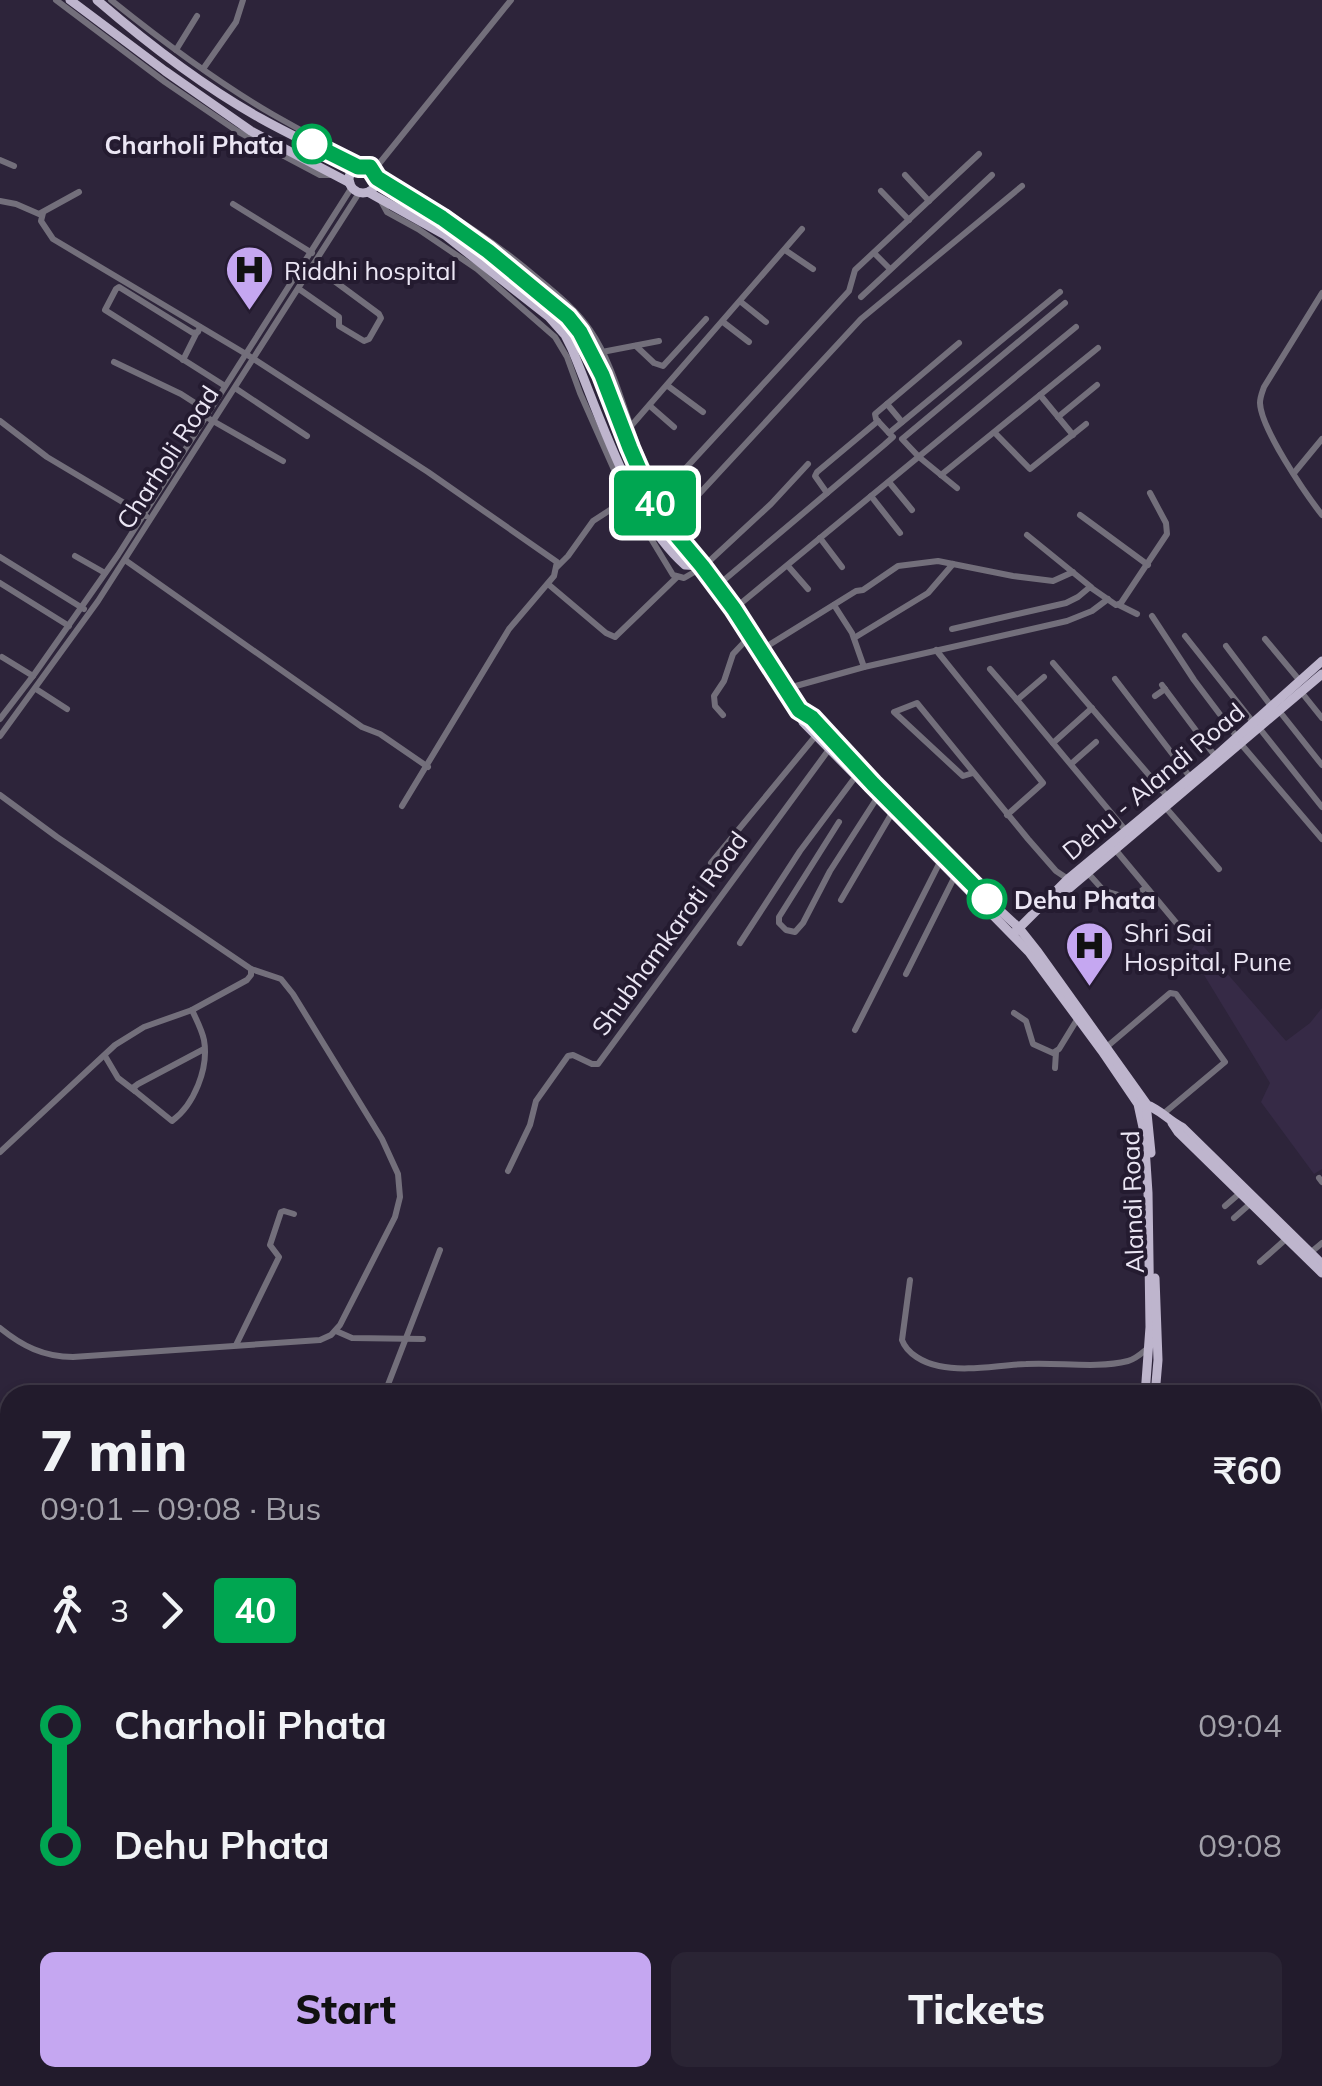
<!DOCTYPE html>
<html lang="en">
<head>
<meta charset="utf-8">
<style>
  :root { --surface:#221b2c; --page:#2a2434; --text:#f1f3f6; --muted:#a2a1a9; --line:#3f3948; --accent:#c5a7f1 }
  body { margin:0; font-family:Mulish,sans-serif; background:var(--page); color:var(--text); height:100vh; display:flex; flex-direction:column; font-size:38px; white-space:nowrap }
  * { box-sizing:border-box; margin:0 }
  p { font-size:32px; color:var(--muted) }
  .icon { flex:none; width:55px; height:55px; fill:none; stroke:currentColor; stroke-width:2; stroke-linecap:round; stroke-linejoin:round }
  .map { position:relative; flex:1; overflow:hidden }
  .drawer { position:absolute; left:0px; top:1385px; width:1322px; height:702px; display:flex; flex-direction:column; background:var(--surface); border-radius:30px 30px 0 0; box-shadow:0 2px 8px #0004,0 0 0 2px var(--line) }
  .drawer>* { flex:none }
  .badge { padding:0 20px; border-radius:8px; font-size:35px; line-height:65px }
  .map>.badge { position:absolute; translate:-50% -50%; box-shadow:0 0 0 5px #fff }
  .legs { display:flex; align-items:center; gap:15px; height:110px; padding:0 40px; font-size:32px }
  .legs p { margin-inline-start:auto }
  .overview { display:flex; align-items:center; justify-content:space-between; height:170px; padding:0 40px }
  h1 { font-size:55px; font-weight:800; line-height:75px }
  .primary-button { display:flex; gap:20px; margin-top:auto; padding:20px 40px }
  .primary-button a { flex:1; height:115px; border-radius:15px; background:var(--accent); color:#111; font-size:40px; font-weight:800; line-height:115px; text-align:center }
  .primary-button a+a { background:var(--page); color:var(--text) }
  ul { padding:0 40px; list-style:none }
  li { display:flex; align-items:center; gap:35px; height:120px; font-size:38px }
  li i { display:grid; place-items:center; width:15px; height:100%; margin:0 12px; background:currentColor }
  li i::after { content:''; width:25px; height:25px; margin:-12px; border:8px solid; border-radius:50%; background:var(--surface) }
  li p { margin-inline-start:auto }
  li:first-child i { background:linear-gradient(#0000 50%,currentColor 0) }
  li:last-child i { background:linear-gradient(currentColor 50%,#0000 0) }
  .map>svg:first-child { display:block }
  .built { fill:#362a46 }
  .water { fill:#1e0138; stroke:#5c4670; stroke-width:2.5 }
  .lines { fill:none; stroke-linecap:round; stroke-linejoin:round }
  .minor { stroke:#736f7b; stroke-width:6 }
  .major { stroke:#beb5cd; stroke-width:9 }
  .line-1-casing { stroke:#fff; stroke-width:22 }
  .line-1 { stroke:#00a651; stroke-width:15 }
  .stop-1-dot { fill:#fff; stroke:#00a651; stroke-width:5 }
  .labels { text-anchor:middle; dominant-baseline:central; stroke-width:8; stroke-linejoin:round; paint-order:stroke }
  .stop-label { font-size:25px; font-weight:bold; fill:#ebe6f4; stroke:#241b30; text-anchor:end }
  .poi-label { font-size:25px; fill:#ebe6f4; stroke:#241b30; text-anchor:start }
  .street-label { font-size:25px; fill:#ebe6f4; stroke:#241b30 }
</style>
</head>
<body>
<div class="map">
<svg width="1322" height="2086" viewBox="0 0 1322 2086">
  <rect width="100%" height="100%" fill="#2d243a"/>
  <path class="built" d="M1198,940L1286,1041L1310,1023L1322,1008V1169L1314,1174L1261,1102L1270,1083L1190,952Z"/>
  <path class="water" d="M10,1485V1555L0,1560V1489Z"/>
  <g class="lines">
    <g class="minor">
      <path d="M56,0L165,82L237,131L320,175H331"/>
      <path d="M111,0C162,41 215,81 272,114C363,166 455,208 536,277C555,293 576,309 590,330C614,365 623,409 639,449C646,465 654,481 662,496C671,512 684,525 684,543"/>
      <path d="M176,50L197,16"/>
      <path d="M203,69L236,22L243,0"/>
      <path d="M0,160L14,166"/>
      <path d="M374,170L511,0"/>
      <path d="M905,175L929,201"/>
      <path d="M881,191L909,220"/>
      <path d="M0,201L16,204L39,214L79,192"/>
      <path d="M381,201L387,212L418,229L477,269L555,337L567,357L580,393L627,499L673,575L684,578L703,567L771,504L808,464"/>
      <path d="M233,204L312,253"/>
      <path d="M43,213L41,221L53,239L246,354L428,472L557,562L554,576L509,629L402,806"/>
      <path d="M785,250L813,269"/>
      <path d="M874,253L890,269"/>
      <path d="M299,289L339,317V326L364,341L369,339L381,318L379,314L314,266"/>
      <path d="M1322,293L1264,387C1262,393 1260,397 1260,403C1261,429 1305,493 1322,515"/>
      <path d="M861,297L992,175"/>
      <path d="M741,302L766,322"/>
      <path d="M723,322L749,342"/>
      <path d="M200,327L198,332L193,333L119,287L116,289L105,310L225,386"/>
      <path d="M636,346L654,363L663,366L706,319"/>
      <path d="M602,352L659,341"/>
      <path d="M183,360L196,334"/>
      <path d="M114,362L181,394L209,412"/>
      <path d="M668,386L703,412"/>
      <path d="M235,388L307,436"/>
      <path d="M1040,395L1073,435"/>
      <path d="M887,404L902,422"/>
      <path d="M650,406L674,427"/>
      <path d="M206,417L283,461"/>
      <path d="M1058,417L1097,385"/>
      <path d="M0,421L47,457L146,516"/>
      <path d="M631,426L802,229"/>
      <path d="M889,433L876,419L875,414L959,343"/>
      <path d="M995,433L1030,469L1086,424"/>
      <path d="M1294,473L1322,439"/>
      <path d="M941,475L1098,348"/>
      <path d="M889,482L912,510"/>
      <path d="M957,488L919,457L902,439L1065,303"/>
      <path d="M827,493L815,476L817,472L878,421"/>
      <path d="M661,495L849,291L855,270L979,154"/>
      <path d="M871,496L900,533"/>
      <path d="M1080,515L1148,565"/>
      <path d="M676,519L861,319L1022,186"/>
      <path d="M1027,535L1091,587"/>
      <path d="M820,538L842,567"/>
      <path d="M75,556L105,573"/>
      <path d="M0,557L84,609"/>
      <path d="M125,560L362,727L380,734L428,767"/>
      <path d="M788,566L808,589"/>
      <path d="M557,567L568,556L593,521L627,499"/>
      <path d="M0,583L69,626"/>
      <path d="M548,584L606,633L615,637L677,577"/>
      <path d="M717,586L884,445L893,437L889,433L1060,292"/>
      <path d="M834,605L852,633L864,667"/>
      <path d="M1119,605L1137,614"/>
      <path d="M734,609L1076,327"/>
      <path d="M1152,616L1194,680L1237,737"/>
      <path d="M952,629L1066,603L1078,597L1090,587L1116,605L1121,603L1167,534L1166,523L1150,493"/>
      <path d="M1185,636L1253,722"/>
      <path d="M854,638L928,593L953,564"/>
      <path d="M1265,639L1300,681"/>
      <path d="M1226,646L1271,706"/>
      <path d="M761,650L856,591L863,590L898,566L938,561L1013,576L1053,581L1073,572"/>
      <path d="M936,650L1043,783L1007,815"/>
      <path d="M2,657L33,676"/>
      <path d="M1053,663L1167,796"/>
      <path d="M990,669L1017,700"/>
      <path d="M1044,677L1017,700L1127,832"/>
      <path d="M1115,679L1190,777"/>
      <path d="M1162,685L1215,756"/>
      <path d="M36,689L67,709"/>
      <path d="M785,689L864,667L1067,621L1092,611L1108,599"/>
      <path d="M1302,693L1322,718"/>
      <path d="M1155,696L1165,689"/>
      <path d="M1280,712L1322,765"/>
      <path d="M723,715L715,706L714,696L724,681L733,654L751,635"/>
      <path d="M0,719L33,676L118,555L352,187"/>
      <path d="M1260,729L1322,807"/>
      <path d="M0,736L98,601L359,193"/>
      <path d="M1053,743L1092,708"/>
      <path d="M1241,744L1322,839"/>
      <path d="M1071,764L1096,742"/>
      <path d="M973,773L963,776L894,712L917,703L1028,839L1056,871L1068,879"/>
      <path d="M0,795L57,837L251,969V975L247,980L192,1010C196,1019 202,1030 204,1040C209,1068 194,1105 172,1121L135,1091L134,1087L138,1084L204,1049"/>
      <path d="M1166,808L1219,869"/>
      <path d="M839,822L779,917V923L786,930L795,932L803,923L830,871L877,798"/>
      <path d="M1114,848L1183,931"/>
      <path d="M711,863L818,733"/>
      <path d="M1087,872L1104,891L1132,899L1146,887"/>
      <path d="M841,900L892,813"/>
      <path d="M740,943L800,851L856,776"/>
      <path d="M906,974L958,870"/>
      <path d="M1014,1013L1026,1021L1033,1044L1053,1053L1059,1049L1078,1018"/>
      <path d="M855,1030L943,856"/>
      <path d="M1103,1050L1170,993L1176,994L1225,1062L1163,1114"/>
      <path d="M105,1056L118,1078L135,1091"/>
      <path d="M1055,1068L1056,1052"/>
      <path d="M0,1152L115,1045L144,1027L192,1010"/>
      <path d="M508,1171L530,1125L536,1101L568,1056L573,1055L592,1064H598L830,748"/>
      <path d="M1319,1178L1322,1182"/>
      <path d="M1225,1206L1240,1193"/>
      <path d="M1234,1218L1251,1203"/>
      <path d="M1310,1253L1322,1243"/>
      <path d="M1260,1262L1286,1239"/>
      <path d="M910,1280L902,1340C907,1354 924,1363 939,1366C967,1372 997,1365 1026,1364C1059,1362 1096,1369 1128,1361C1136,1359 1142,1353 1148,1348"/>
      <path d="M0,1328C22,1346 44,1357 73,1357L320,1340L331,1335L340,1325L395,1217L400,1197L398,1174L382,1139L293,994L281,979L251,969"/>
      <path d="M336,1331L352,1338L423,1339"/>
      <path d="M236,1345L279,1257L270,1245L281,1212L284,1211L294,1214"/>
      <path d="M384,1395L440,1250"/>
      <path d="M1312,1537L1322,1542"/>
      <path d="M1312,1635L1322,1620"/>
      <path d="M1312,1718L1322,1731"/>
      <path d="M1312,1825L1322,1832"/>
      <path d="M1312,1858L1322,1845"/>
      <path d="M1317,1886L1322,1879"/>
      <path d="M1312,1910L1315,1912"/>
      <path d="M0,1953L10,1954"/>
      <path d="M1312,2004L1322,2012"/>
      <path d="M915,2078L924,2086"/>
      <path d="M1132,2078L1143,2086"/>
      <path d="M1150,2078L1161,2086"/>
      <path d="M1215,2078L1226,2086"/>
      <path d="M1246,2078L1258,2086"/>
      <path d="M1277,2086L1284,2078"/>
    </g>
    <g class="major">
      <path d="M70,0L165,71L251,131L350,183"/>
      <path d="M97,0C147,43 203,86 260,118C292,136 325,151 358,167"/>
      <circle cx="363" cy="179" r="14"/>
      <path d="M377,178C435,209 488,250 538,292C553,305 571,317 582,334C619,395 629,469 670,528C680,542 694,554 705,569C730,603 754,639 777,676C787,691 797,705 803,722L1029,952L1102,1051L1138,1104L1144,1132L1148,1193L1150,1327L1145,1395"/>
      <path d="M368,192L445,235L549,317L565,335L572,349C599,414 632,519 685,565L702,566"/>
      <path d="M801,711L812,718L919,832"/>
      <path d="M980,892L1019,928L1038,952L1146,1103L1151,1153"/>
      <path d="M1053,902L1322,674"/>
      <path d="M1015,932L1068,879L1208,763L1322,661"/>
      <path d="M1143,1104C1158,1107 1169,1121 1182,1127L1322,1264"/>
      <path d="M1172,1123L1178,1132L1322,1273"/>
      <path d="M1155,1278L1158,1360L1155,1395"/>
      <path d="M1312,1732L1322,1735"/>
      <path d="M1002,2086L1010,2078"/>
    </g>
  </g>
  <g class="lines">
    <defs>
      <path id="line-1" d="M312,144L358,167H370L377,178L442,218L488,251L568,317L580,332L602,375L630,448L649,492L671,529L702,566L734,609L799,710L812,718L873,784L987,899"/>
    </defs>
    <use href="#line-1" class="line-1-casing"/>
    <use href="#line-1" class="line-1"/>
  </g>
  <defs>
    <symbol id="hospital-pin" viewBox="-11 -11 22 30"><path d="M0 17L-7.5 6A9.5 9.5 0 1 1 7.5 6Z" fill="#c5a7f1" stroke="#241b30"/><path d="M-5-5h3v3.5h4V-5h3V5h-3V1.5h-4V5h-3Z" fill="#111"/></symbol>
  </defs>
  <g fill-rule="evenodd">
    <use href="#hospital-pin" x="222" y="242" width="55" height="75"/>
    <use href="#hospital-pin" x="1062" y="918" width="55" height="75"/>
  </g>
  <g class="stop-1-dot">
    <circle cx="312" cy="144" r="18"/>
    <circle cx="987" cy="899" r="18"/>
  </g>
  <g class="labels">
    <g class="stop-label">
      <text x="284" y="144">Charholi Phata</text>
      <text x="1014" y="899" text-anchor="start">Dehu Phata</text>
    </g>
    <g class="poi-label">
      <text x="284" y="270">Riddhi hospital</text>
      <text x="1124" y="932">Shri Sai<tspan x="1124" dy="29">Hospital, Pune</tspan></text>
    </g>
    <g class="street-label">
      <text transform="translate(167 457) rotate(-57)">Charholi Road</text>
      <text transform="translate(1153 781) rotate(-40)">Dehu - Alandi Road</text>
      <text transform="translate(669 933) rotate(-54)">Shubhamkaroti Road</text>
      <text transform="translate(1132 1202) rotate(-92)">Alandi Road</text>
    </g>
  </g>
</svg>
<b class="badge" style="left:655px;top:503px;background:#00a651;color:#fff">40</b>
<section class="drawer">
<div class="overview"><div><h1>7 min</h1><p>09:01 – 09:08 · Bus</p></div><b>₹60</b></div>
<div class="legs"><svg class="icon" aria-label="walk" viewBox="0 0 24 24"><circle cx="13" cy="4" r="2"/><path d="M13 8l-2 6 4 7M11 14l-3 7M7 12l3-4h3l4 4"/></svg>3<svg class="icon" aria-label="forward" viewBox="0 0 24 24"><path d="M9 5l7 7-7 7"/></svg><b class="badge" style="background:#00a651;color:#fff">40</b></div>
<ul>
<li><i style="color:#00a651"></i><b>Charholi Phata</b><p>09:04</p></li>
<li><i style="color:#00a651"></i><b>Dehu Phata</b><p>09:08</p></li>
</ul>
<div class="primary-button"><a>Start</a><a>Tickets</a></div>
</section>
</div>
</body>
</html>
